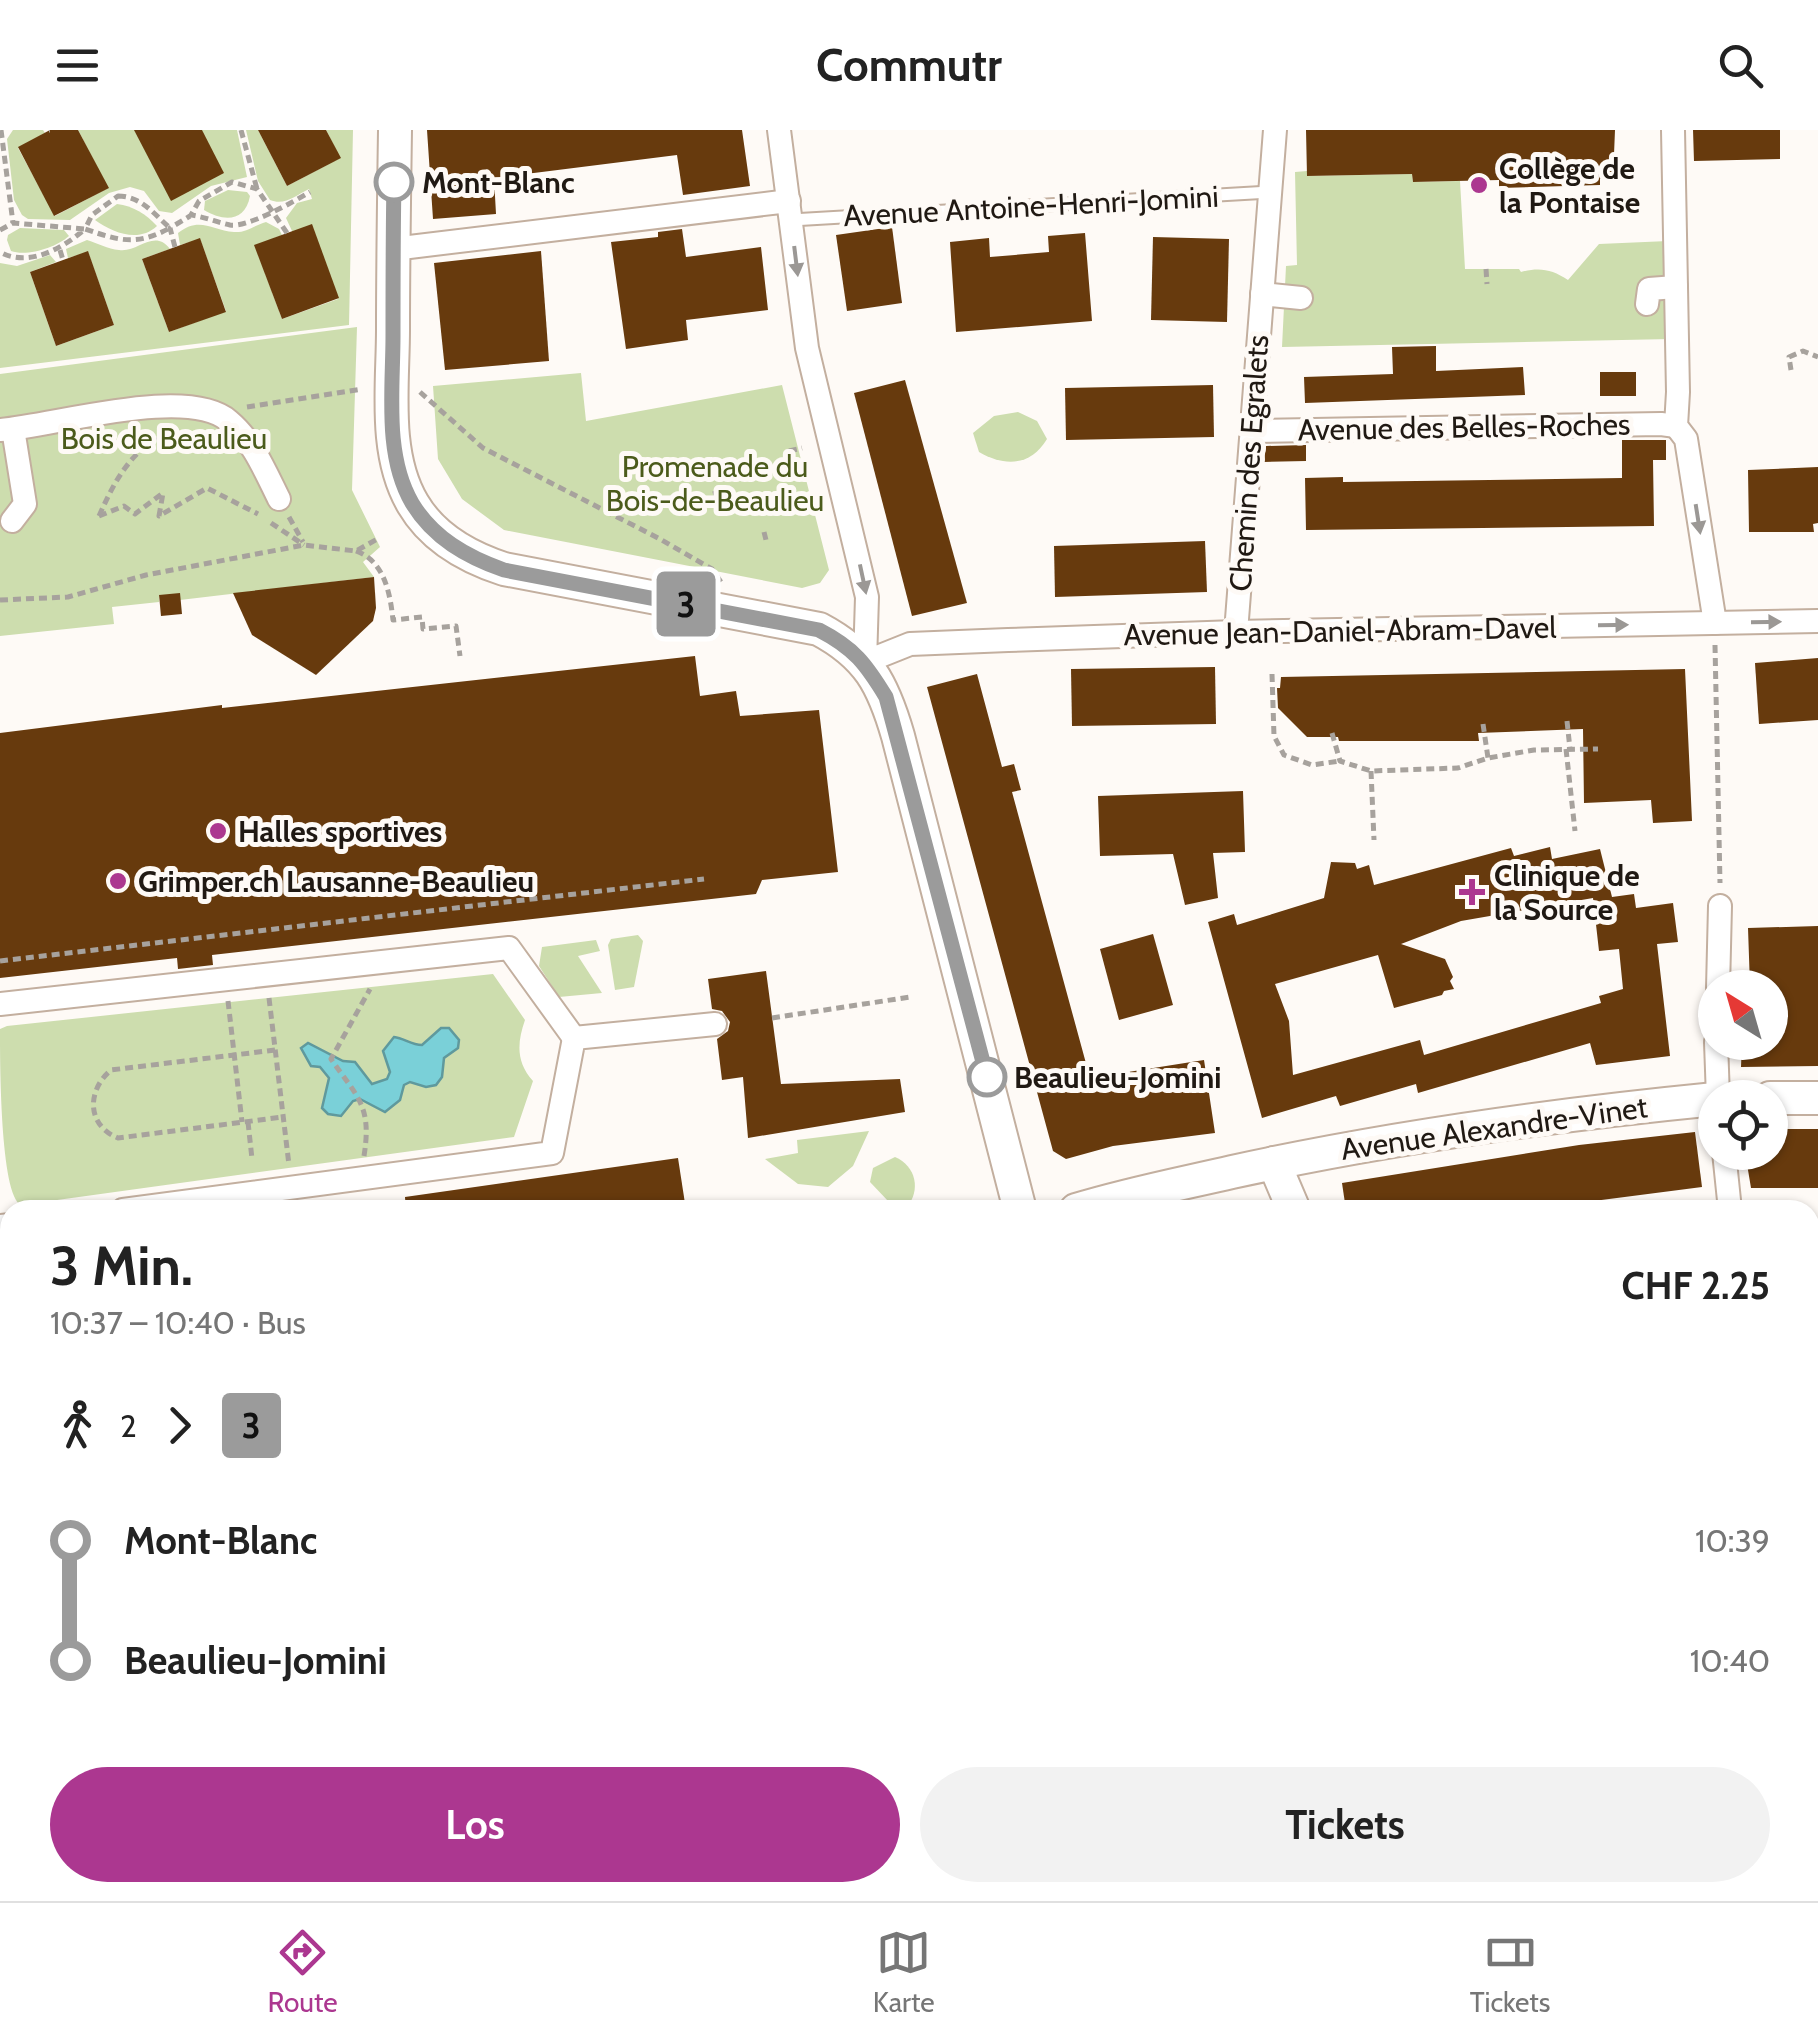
<!DOCTYPE html>
<html lang="de">
<head>
<meta charset="utf-8">
<style>
  :root { --surface:#fff; --page:#f2f2f2; --text:#222; --muted:#767676; --line:#e0e0e0; --accent:#ac3790 }
  body { margin:0; font-family:Cabin,sans-serif; background:var(--page); color:var(--text); height:100vh; display:flex; flex-direction:column; font-size:38px; white-space:nowrap }
  * { box-sizing:border-box; margin:0 }
  p { font-size:32px; color:var(--muted) }
  .icon { flex:none; width:55px; height:55px; fill:none; stroke:currentColor; stroke-width:2; stroke-linecap:round; stroke-linejoin:round }
  .map { position:relative; flex:1; overflow:hidden }
  .sheet { position:absolute; left:0px; top:1070px; width:1820px; height:702px; display:flex; flex-direction:column; background:var(--surface); border-radius:30px 30px 0 0; box-shadow:0 2px 8px #0004 }
  .sheet>* { flex:none }
  .badge { padding:0 20px; border-radius:8px; font-size:35px; line-height:65px }
  .needle { width:65px; rotate:323deg }
  .tools { position:absolute; left:1698px; top:840px; display:grid; gap:20px }
  .tools a { display:grid; place-items:center; width:90px; height:90px; border-radius:50%; background:var(--surface); box-shadow:0 2px 8px #0004; font-size:50px }
  .map>.badge { position:absolute; translate:-50% -50%; box-shadow:0 0 0 5px #fff }
  .legs { display:flex; align-items:center; gap:15px; height:110px; padding:0 50px; font-size:32px }
  .legs p { margin-inline-start:auto }
  .overview { display:flex; align-items:center; justify-content:space-between; height:170px; padding:0 50px }
  h1 { font-size:55px; font-weight:700; line-height:75px }
  .action { display:flex; gap:20px; margin-top:auto; padding:20px 50px }
  .action a { flex:1; height:115px; border-radius:60px; background:var(--accent); color:#fff; font-size:40px; font-weight:700; line-height:115px; text-align:center }
  .action a+a { background:var(--page); color:var(--text) }
  ul { padding:0 50px; list-style:none }
  li { display:flex; align-items:center; gap:35px; height:120px; font-size:38px }
  li i { display:grid; place-items:center; width:15px; height:100%; margin:0 12px; background:currentColor }
  li i::after { content:''; width:25px; height:25px; margin:-12px; border:8px solid; border-radius:50%; background:var(--surface) }
  li p { margin-inline-start:auto }
  li:first-child i { background:linear-gradient(#0000 50%,currentColor 0) }
  li:last-child i { background:linear-gradient(currentColor 50%,#0000 0) }
  header { display:flex; justify-content:space-between; align-items:center; height:130px; padding:0 50px; background:var(--surface); font-size:45px; font-weight:700 }
  .tabs { display:flex; justify-content:space-around; align-items:center; height:140px; border-top:2px solid var(--line); background:var(--surface); font-size:28px; color:var(--muted) }
  .tabs a { display:grid; justify-items:center; gap:5px }
  .tabs .on { color:var(--accent) }
  .map>svg:first-child { display:block }
  .green { fill:#cdddae }
  .water { fill:#7ad0d8; stroke:#5f999d; stroke-width:2.5 }
  .building { fill:#673a0d; fill-rule:evenodd }
  .lines { fill:none; stroke-linecap:round; stroke-linejoin:round }
  .lane-casing { stroke:#c3af9f; stroke-width:15 }
  .street-casing { stroke:#c3af9f; stroke-width:26 }
  .secondary-casing { stroke:#c3af9f; stroke-width:36 }
  .path { stroke:#a7a29d; stroke-width:5; stroke-dasharray:8 5; stroke-linecap:butt }
  .lane { stroke:#fff; stroke-width:11 }
  .street { stroke:#fff; stroke-width:22 }
  .secondary { stroke:#fff; stroke-width:32 }
  .oneway { fill:#9b9895 }
  .line-1-casing { stroke:#fff; stroke-width:22 }
  .line-1 { stroke:#9b9b9b; stroke-width:15 }
  .stop-1-dot { fill:#fff; stroke:#9b9b9b; stroke-width:5 }
  .poi-dot { fill:#ac3790; stroke:#fefaf6; stroke-width:4 }
  .labels { text-anchor:middle; dominant-baseline:central; stroke-width:10; stroke-linejoin:round; paint-order:stroke }
  .poi-label { font-size:30px; font-weight:bold; fill:#201913; stroke:#fefaf6; text-anchor:start }
  .stop-label { font-size:30px; font-weight:bold; fill:#201913; stroke:#fefaf6; text-anchor:start }
  .street-label { font-size:30px; fill:#201913; stroke:#fefaf6 }
  .park-label { font-size:30px; fill:#4b5b1b; stroke:#fefaf6 }
</style>
</head>
<body>
<header><svg class="icon" aria-label="menu" viewBox="0 0 24 24"><path d="M4 6h16M4 12h16M4 18h16"/></svg>Commutr<svg class="icon" aria-label="search" viewBox="0 0 24 24"><circle cx="10" cy="10" r="6"/><path d="M15 15l6 6"/></svg></header>
<div class="map">
<svg width="1818" height="1771" viewBox="0 0 1818 1771">
  <rect width="100%" height="100%" fill="#fefaf6"/>
  <g class="green">
    <path d="M13,0H43L45,3L18,18L55,86L108,58L78,0H237L247,47L211,56L172,83L159,81L144,61L130,57L109,63L70,90L28,89L22,85L14,70L7,9Z"/>
    <path d="M246,0H258L287,56L340,28L326,0H353L349,195L0,238V133L17,136L50,125L56,132L30,142L56,216L114,195L88,122L68,128L66,119L87,110C97,113 108,119 119,120C138,123 154,98 170,119L142,129L169,202L226,181L200,109L180,115L178,103C199,86 212,100 234,102C246,103 255,95 266,92L279,99L282,105L255,116L282,189L338,169L292,101L286,88L297,73L312,69L309,59C296,65 285,76 270,70L258,51Z"/>
    <path d="M1307,41L1308,46L1412,44L1413,52L1460,51L1465,139H1519L1521,142C1539,137 1552,139 1568,150L1599,114L1668,111L1671,209L1282,217L1286,136L1297,135L1295,42Z"/>
    <path d="M228,60L247,62L250,66C245,92 224,92 204,80L205,71Z"/>
    <path d="M117,74C133,76 146,84 157,96C139,113 113,103 95,90Z"/>
    <path d="M20,98L64,100L69,106C57,117 27,127 11,121L7,110L8,105Z"/>
    <path d="M357,197L352,360L380,417L363,432L374,447L180,470L159,465V472L112,477L114,494L0,506V244Z"/>
    <path d="M581,243L586,291L782,255L829,440L820,453L802,458L504,400L462,369L438,329L433,256Z"/>
    <path d="M1018,282L1037,291L1047,309C1031,336 1005,337 979,322L973,303L994,286Z"/>
    <path d="M638,805L643,811L634,857L615,860L608,815L611,809Z"/>
    <path d="M596,810L600,821L578,826L602,863L559,867L539,836L542,817Z"/>
    <path d="M493,844L525,890C517,913 516,932 533,951L514,1007L21,1075C0,1065 0,930 0,899L7,896Z"/>
    <path d="M869,1001L853,1036L828,1057L798,1054L765,1029L798,1023L797,1010Z"/>
    <path d="M895,1027C916,1036 921,1060 907,1077L889,1072L870,1052L873,1038Z"/>
    <path d="M853,1763H896L897,1771H805Z"/>
  </g>
  <path class="water" d="M441,898H449L459,910L458,918L444,928L442,947L436,955L426,957L410,952L404,955L400,970L385,982L360,969L353,971L341,986L328,984L322,978L329,948L320,937L311,936L301,918L308,913L343,931L355,932L372,954L387,949L390,942L383,921L394,907C404,908 411,915 422,915Z"/>
  <g class="building">
    <path d="M50,0H78L109,58L54,86L18,17Z"/>
    <path d="M134,0H202L224,43L171,71Z"/>
    <path d="M258,0H326L341,28L287,56Z"/>
    <path d="M427,0H742L750,56L683,65L677,25L494,48L496,84L433,89Z"/>
    <path d="M1306,0H1615L1613,49H1600V55L1499,58V50L1413,52L1412,44L1307,46Z"/>
    <path d="M1693,0H1780V29L1694,31Z"/>
    <path d="M312,94L339,168L282,189L254,115Z"/>
    <path d="M892,97L902,173L847,181L836,105Z"/>
    <path d="M682,99L686,127L761,117L768,180L686,190L688,210L626,219L611,112L658,107V102Z"/>
    <path d="M1085,103L1092,191L956,202L950,112L989,108L990,127L1049,122L1048,106Z"/>
    <path d="M1153,107L1229,109L1227,192L1151,190Z"/>
    <path d="M200,108L226,182L169,202L142,129Z"/>
    <path d="M88,121L114,195L56,216L30,142Z"/>
    <path d="M541,121L549,231L445,240L434,133Z"/>
    <path d="M1436,216V241L1523,237L1525,265L1305,273L1304,247L1393,244L1392,217Z"/>
    <rect x="1600" y="242" width="36" height="24"/>
    <path d="M905,250L967,473L912,486L854,263Z"/>
    <path d="M1213,255L1214,307L1066,310L1065,258Z"/>
    <path d="M1622,310H1666V330H1653L1654,396L1306,400L1305,348L1343,347V352L1622,348Z"/>
    <path d="M1306,315V331L1264,332L1266,316Z"/>
    <path d="M1818,337V393L1813,394L1814,402H1749L1748,340Z"/>
    <path d="M1205,411L1207,462L1055,467L1054,416Z"/>
    <path d="M374,447L376,478L373,491L316,545L252,505L233,463Z"/>
    <path d="M180,463L182,484L161,486L159,465Z"/>
    <path d="M695,526L700,566L736,561L740,586L819,580L838,742L762,750L756,764L212,825L213,835L178,839L177,828L0,848V603L222,575V578Z"/>
    <path d="M1818,528V590L1759,594L1755,533Z"/>
    <path d="M1215,537L1216,594L1072,596L1071,539Z"/>
    <path d="M1685,539L1692,691L1653,693L1651,670L1584,673L1583,599L1478,603L1479,611H1339L1338,607H1307L1278,578L1277,558H1280L1281,547Z"/>
    <path d="M977,544L1002,637L1014,634L1021,660L1012,662L1090,948L1204,930L1215,1003L1113,1016L1066,1029L1053,1021L927,557Z"/>
    <path d="M1243,661L1245,722L1213,723L1218,768L1185,775L1173,724L1100,726L1098,666Z"/>
    <path d="M1550,717L1552,729L1600,719L1612,767L1634,764L1636,778L1673,773L1678,812L1657,814L1670,926L1596,935L1590,913L1418,963L1416,954L1340,976L1336,966L1262,988L1208,792L1234,784L1237,795L1324,768L1331,732L1355,733L1357,739L1369,735L1374,755L1511,718L1514,726ZM1593,768L1599,821L1619,819L1623,859L1599,866L1601,873L1424,925L1420,910L1293,945L1289,891L1275,854L1378,825L1394,878L1442,865L1444,861L1454,859L1450,851L1453,847L1445,829L1401,814L1461,791Z"/>
    <path d="M1818,796V936L1741,937L1742,912H1770V856H1750L1748,798Z"/>
    <path d="M1153,804L1173,875L1119,890L1100,819Z"/>
    <path d="M766,841L781,954L900,949L905,982L748,1008L743,947L722,950L717,909L728,901L730,892L722,881L712,879L708,849Z"/>
    <path d="M1770,999H1818V1058H1751L1745,1022H1770Z"/>
    <path d="M1695,1002L1702,1057L1524,1080H1346L1342,1053L1579,1015Z"/>
    <path d="M678,1028L686,1080H406L405,1067Z"/>
  </g>
  <g class="lines">
    <defs>
      <g id="lane">
        <path d="M791,90L1270,62"/>
        <path d="M0,1685L10,1683"/>
      </g>
      <g id="street">
        <path d="M779,0L807,218L867,467L865,532L910,514L1008,510L1236,502L1818,491"/>
        <path d="M1673,0L1678,262L1676,296L1686,309L1715,493"/>
        <path d="M393,119L789,71"/>
        <path d="M1262,164L1301,168"/>
        <path d="M1647,174L1649,159L1676,157"/>
        <path d="M0,300C54,296 187,255 229,291C253,311 265,341 279,369"/>
        <path d="M1252,301L1661,294L1676,296"/>
        <path d="M12,391L25,374L13,299"/>
        <path d="M1236,502L1275,0"/>
        <path d="M1718,858L1720,776"/>
        <path d="M0,874L509,818L574,908"/>
        <path d="M1716,912L1718,968"/>
        <path d="M1724,1022L1730,1080"/>
        <path d="M123,1080L552,1023L574,908L715,894"/>
        <path d="M0,1096L10,1095"/>
        <path d="M1810,1413L1818,1412"/>
        <path d="M0,1505L10,1445"/>
        <path d="M1810,1712L1813,1771"/>
        <path d="M441,1762V1771"/>
        <path d="M1036,1762L1038,1771"/>
        <path d="M1434,1769L1473,1762"/>
      </g>
      <g id="secondary">
        <path d="M395,0C394,67 393,133 393,200C393,255 383,324 413,374C433,408 467,427 504,439L819,499C868,525 883,554 898,606L1020,1080"/>
        <path d="M1770,968H1818"/>
        <path d="M1274,1033L1294,1080"/>
        <path d="M1076,1080C1128,1064 1180,1054 1232,1042C1392,1007 1552,985 1715,969"/>
        <path d="M0,1324L10,1322"/>
        <path d="M1432,1762L1434,1771"/>
      </g>
    </defs>
    <use href="#lane" class="lane-casing"/>
    <use href="#street" class="street-casing"/>
    <use href="#secondary" class="secondary-casing"/>
    <g class="path">
      <path d="M1,0L13,93"/>
      <path d="M49,0H50"/>
      <path d="M241,0L257,59"/>
      <path d="M118,66C141,66 154,84 170,98C136,116 120,111 85,99L92,85Z"/>
      <path d="M0,100L13,93L85,99C63,118 29,138 0,122"/>
      <path d="M287,103L257,59L232,52L199,71L191,85C205,87 216,92 230,95C247,98 293,72 310,62"/>
      <path d="M175,117L170,98L190,86"/>
      <path d="M60,120L63,130"/>
      <path d="M1486,139L1487,154"/>
      <path d="M1791,240L1789,227L1803,221L1818,227"/>
      <path d="M420,262L483,318L660,409L712,439L721,452"/>
      <path d="M247,277L362,259"/>
      <path d="M789,321L802,318"/>
      <path d="M758,333L761,346"/>
      <path d="M713,364L723,361"/>
      <path d="M99,386L124,376L135,384L163,363L159,386L207,358L258,384"/>
      <path d="M99,386C116,348 128,327 162,303"/>
      <path d="M289,387L303,412"/>
      <path d="M271,393L304,415"/>
      <path d="M764,402L766,410"/>
      <path d="M356,421C384,431 390,462 393,490L422,487L423,499L456,496L460,526"/>
      <path d="M0,470L68,467L146,445L304,415L356,421L379,408"/>
      <path d="M1715,515L1720,753"/>
      <path d="M1272,544L1274,606L1284,625L1312,635L1340,631"/>
      <path d="M1567,591L1570,619"/>
      <path d="M1483,594L1488,628"/>
      <path d="M1332,603L1340,631L1371,641L1458,638L1488,628L1534,620L1598,619"/>
      <path d="M1566,619L1575,701"/>
      <path d="M1371,641L1374,710"/>
      <path d="M0,831L704,749"/>
      <path d="M269,868L289,1035"/>
      <path d="M228,871L242,992"/>
      <path d="M772,888L910,867"/>
      <path d="M275,920L111,940C87,960 86,995 118,1008L283,987"/>
      <path d="M248,992L252,1029"/>
      <path d="M364,1026C372,976 358,968 331,929L370,859"/>
    </g>
    <use href="#lane" class="lane"/>
    <use href="#street" class="street"/>
    <use href="#secondary" class="secondary"/>
  </g>
  <defs><path id="oneway-solid" d="M-6-.8H1V-3.2L6.5 0L1 3.2V.8H-6Z" transform="scale(2.5)"/></defs>
  <g class="oneway">
    <use href="#oneway-solid" transform="translate(796 131) rotate(83)"/>
    <use href="#oneway-solid" transform="translate(1698 389) rotate(81)"/>
    <use href="#oneway-solid" transform="translate(863 449) rotate(78)"/>
    <use href="#oneway-solid" transform="translate(1766 492) rotate(-1)"/>
    <use href="#oneway-solid" transform="translate(1613 495) rotate(-1)"/>
  </g>
  <g class="lines">
    <defs>
      <path id="line-1" d="M394,52C393,103 393,155 393,206C393,260 384,325 412,373C433,408 467,427 504,440L819,500C854,518 866,534 886,567L987,947"/>
    </defs>
    <use href="#line-1" class="line-1-casing"/>
    <use href="#line-1" class="line-1"/>
  </g>
  <g class="stop-1-dot">
    <circle cx="394" cy="52" r="18"/>
    <circle cx="987" cy="947" r="18"/>
  </g>
  <g class="poi-dot">
    <circle cx="1479" cy="55" r="10"/>
    <circle cx="218" cy="701" r="10"/>
    <circle cx="118" cy="751" r="10"/>
    <path d="M1467 747h10v10h10v10h-10v10h-10v-10h-10v-10h10z"/>
  </g>
  <g class="labels">
    <g class="poi-label">
      <text x="1499" y="38">Collège de<tspan x="1499" dy="34">la Pontaise</tspan></text>
      <text x="238" y="701">Halles sportives</text>
      <text x="1494" y="745">Clinique de<tspan x="1494" dy="34">la Source</tspan></text>
      <text x="138" y="751">Grimper.ch Lausanne-Beaulieu</text>
    </g>
    <g class="stop-label">
      <text x="422" y="52">Mont-Blanc</text>
      <text x="1014" y="947">Beaulieu-Jomini</text>
    </g>
    <g class="street-label">
      <text transform="translate(1031 76) rotate(-3)">Avenue Antoine-Henri-Jomini</text>
      <text transform="translate(1464 297) rotate(-1)">Avenue des Belles-Roches</text>
      <text transform="translate(1249 333) rotate(-86)">Chemin des Egralets</text>
      <text transform="translate(1340 501) rotate(-1)">Avenue Jean-Daniel-Abram-Davel</text>
      <text transform="translate(1494 998) rotate(-8)">Avenue Alexandre-Vinet</text>
    </g>
    <g class="park-label">
      <text x="164" y="308">Bois de Beaulieu</text>
      <text x="715" y="336">Promenade du<tspan x="715" dy="34">Bois-de-Beaulieu</tspan></text>
    </g>
  </g>
</svg>
<div class="tools">
<a><svg class="needle" viewBox="-14 -14 28 28"><path d="M0-13l5 13h-10z" fill="#e53935"/><path d="M0 13l5-13h-10z" fill="#767676"/></svg></a>
<a><svg class="icon" aria-label="locate" viewBox="0 0 24 24"><circle cx="12" cy="12" r="6"/><path d="M12 2v4M12 18v4M2 12h4M18 12h4"/></svg></a>
</div>
<b class="badge" style="left:686px;top:474px;background:#9b9b9b;color:#111">3</b>
<section class="sheet">
<div class="overview"><div><h1>3 Min.</h1><p>10:37 – 10:40 · Bus</p></div><b>CHF 2.25</b></div>
<div class="legs"><svg class="icon" aria-label="walk" viewBox="0 0 24 24"><circle cx="13" cy="4" r="2"/><path d="M13 8l-2 6 4 7M11 14l-3 7M7 12l3-4h3l4 4"/></svg>2<svg class="icon" aria-label="forward" viewBox="0 0 24 24"><path d="M9 5l7 7-7 7"/></svg><b class="badge" style="background:#9b9b9b;color:#111">3</b></div>
<ul>
<li><i style="color:#9b9b9b"></i><b>Mont-Blanc</b><p>10:39</p></li>
<li><i style="color:#9b9b9b"></i><b>Beaulieu-Jomini</b><p>10:40</p></li>
</ul>
<div class="action"><a>Los</a><a>Tickets</a></div>
</section>
</div>
<nav class="tabs">
<a class="on"><svg class="icon" aria-label="directions" viewBox="0 0 24 24"><path d="M12 3l9 9-9 9-9-9zM9 14v-3h6M13 9l2 2-2 2"/></svg>Route</a>
<a><svg class="icon" aria-label="map" viewBox="0 0 24 24"><path d="M3 6l6-2 6 2 6-2v14l-6 2-6-2-6 2zM9 4v14M15 6v14"/></svg>Karte</a>
<a><svg class="icon" aria-label="tickets" viewBox="0 0 24 24"><path d="M3 7h18v10H3zM15 7v10"/></svg>Tickets</a>
</nav>
</body>
</html>
